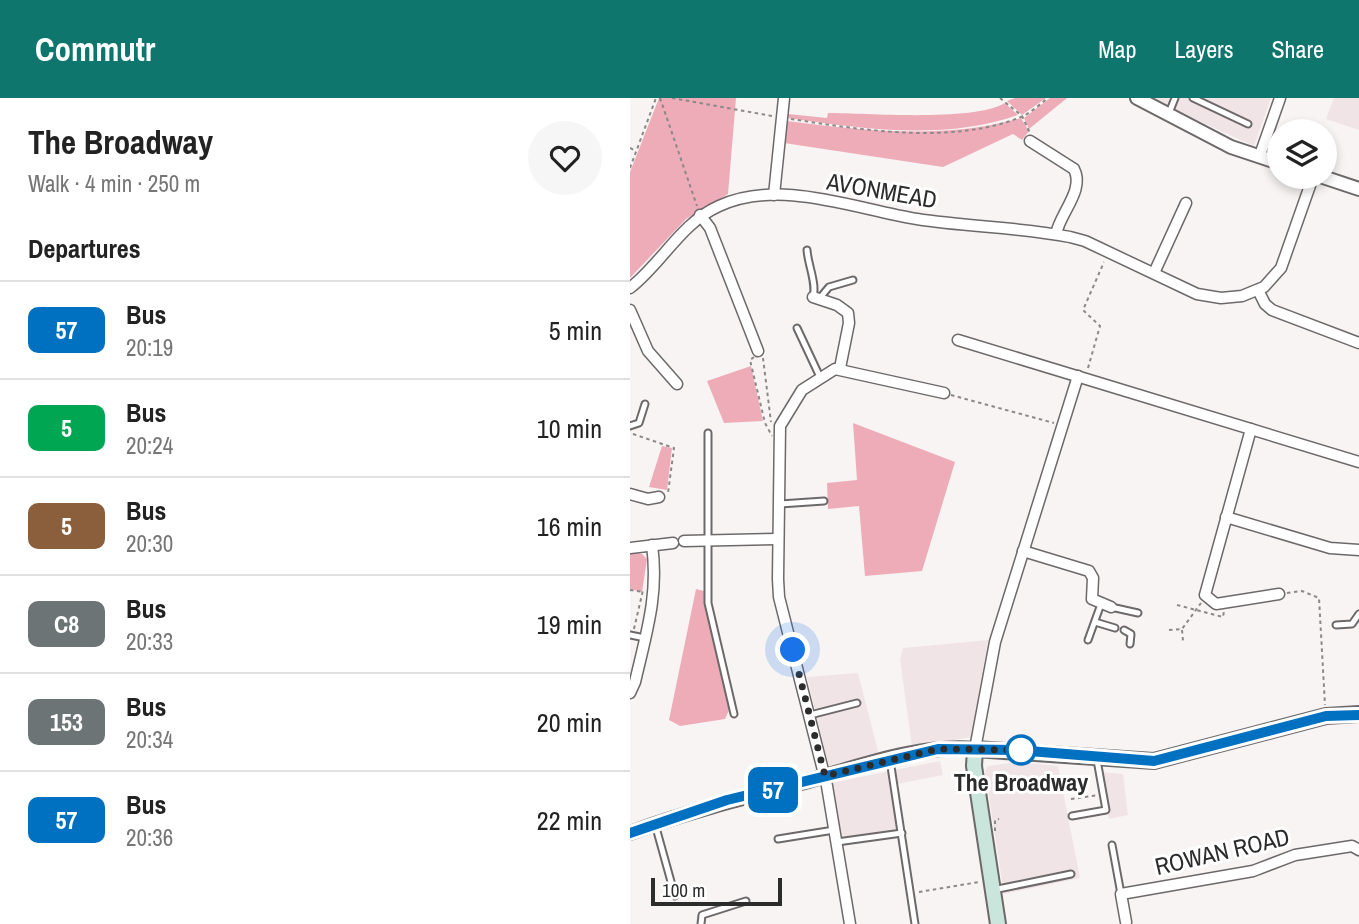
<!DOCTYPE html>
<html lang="en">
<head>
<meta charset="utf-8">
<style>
  :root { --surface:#fff; --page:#f6f6f6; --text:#222; --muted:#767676; --line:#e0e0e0; --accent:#0f766e }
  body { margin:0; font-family:"Archivo Narrow",sans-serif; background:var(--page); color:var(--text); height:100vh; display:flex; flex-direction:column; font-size:26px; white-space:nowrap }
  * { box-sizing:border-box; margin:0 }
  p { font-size:23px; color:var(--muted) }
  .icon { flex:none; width:38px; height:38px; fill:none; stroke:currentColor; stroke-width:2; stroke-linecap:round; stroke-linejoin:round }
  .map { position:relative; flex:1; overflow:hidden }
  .panel { display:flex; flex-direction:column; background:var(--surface); width:630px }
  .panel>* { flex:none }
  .badge { padding:0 14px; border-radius:10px; font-size:24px; line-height:46px }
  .fabs { position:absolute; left:637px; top:21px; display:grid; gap:14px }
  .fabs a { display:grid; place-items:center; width:70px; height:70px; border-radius:50%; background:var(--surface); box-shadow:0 4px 10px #0003; font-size:35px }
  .scale { position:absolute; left:21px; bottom:18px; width:131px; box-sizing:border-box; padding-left:7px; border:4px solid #2d2c2c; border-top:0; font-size:19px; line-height:24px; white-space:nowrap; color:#2d2c2c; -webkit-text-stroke:5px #fff; paint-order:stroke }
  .you { position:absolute; width:35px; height:35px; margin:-18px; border:5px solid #fff; border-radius:50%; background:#1a73e8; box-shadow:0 0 0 10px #1a73e833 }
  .map>.badge { position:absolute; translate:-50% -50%; box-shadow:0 0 0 4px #fff }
  h2 { padding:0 28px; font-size:26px; line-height:63px }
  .round { display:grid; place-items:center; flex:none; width:74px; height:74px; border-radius:37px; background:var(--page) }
  .head { display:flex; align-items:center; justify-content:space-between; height:119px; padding:0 28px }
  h1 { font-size:33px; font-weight:700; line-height:52px }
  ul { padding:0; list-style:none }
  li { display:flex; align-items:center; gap:21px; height:98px; padding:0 28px; border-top:2px solid var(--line) }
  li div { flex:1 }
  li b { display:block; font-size:26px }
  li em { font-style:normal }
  li .badge { min-width:77px; font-weight:700; text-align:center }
  header { display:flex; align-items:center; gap:42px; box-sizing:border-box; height:98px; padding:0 35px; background:var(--accent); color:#fff }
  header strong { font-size:33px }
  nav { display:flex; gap:38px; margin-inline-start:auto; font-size:24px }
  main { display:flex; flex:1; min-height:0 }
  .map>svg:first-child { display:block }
  .built { fill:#f1e4e6 }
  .green { fill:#eeacb8 }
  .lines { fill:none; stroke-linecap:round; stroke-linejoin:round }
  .service-casing { stroke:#6d696a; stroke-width:9 }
  .minor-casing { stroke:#6d696a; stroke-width:13 }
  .tertiary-casing { stroke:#6d696a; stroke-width:16 }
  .secondary-casing { stroke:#6d696a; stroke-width:18 }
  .path { stroke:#8a8888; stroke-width:2; stroke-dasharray:3.5 3.5; stroke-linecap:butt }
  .service { stroke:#fff; stroke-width:5 }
  .minor { stroke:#fff; stroke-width:10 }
  .tertiary { stroke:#fff; stroke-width:12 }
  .secondary { stroke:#c9e5dc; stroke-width:14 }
  .line-casing { stroke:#fff; stroke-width:16 }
  .line { stroke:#0070c0; stroke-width:10 }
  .walk { stroke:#2d2c2c; stroke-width:7; stroke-dasharray:0 12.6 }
  .stop-dot { fill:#fff; stroke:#0070c0; stroke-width:3.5 }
  .labels { text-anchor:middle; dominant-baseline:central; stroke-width:6; stroke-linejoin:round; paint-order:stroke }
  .street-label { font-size:24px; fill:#2d2c2c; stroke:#fff }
  .stop-label { font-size:24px; font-weight:bold; fill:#2d2c2c; stroke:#fff }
</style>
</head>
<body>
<header>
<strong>Commutr</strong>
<nav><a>Map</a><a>Layers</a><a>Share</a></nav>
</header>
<main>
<section class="panel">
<div class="head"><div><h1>The Broadway</h1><p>Walk · 4 min · 250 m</p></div><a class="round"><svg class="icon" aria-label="heart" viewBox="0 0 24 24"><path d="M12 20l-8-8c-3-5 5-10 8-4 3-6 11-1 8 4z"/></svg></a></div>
<h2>Departures</h2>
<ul>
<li><span class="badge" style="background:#0070c0;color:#fff">57</span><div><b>Bus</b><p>20:19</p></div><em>5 min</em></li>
<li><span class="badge" style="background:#00a651;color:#fff">5</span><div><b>Bus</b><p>20:24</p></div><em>10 min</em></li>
<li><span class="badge" style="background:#8b5e3c;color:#fff">5</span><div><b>Bus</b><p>20:30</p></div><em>16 min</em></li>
<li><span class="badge" style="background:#6c7476;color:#fff">C8</span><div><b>Bus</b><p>20:33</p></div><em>19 min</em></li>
<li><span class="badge" style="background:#6c7476;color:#fff">153</span><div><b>Bus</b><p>20:34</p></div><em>20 min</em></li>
<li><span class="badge" style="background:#0070c0;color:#fff">57</span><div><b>Bus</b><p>20:36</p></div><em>22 min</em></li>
</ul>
</section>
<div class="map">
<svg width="729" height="826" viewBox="0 0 729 826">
  <rect width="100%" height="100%" fill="#f8f4f4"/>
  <g class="built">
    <path d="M519,0H641L624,48Z"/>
    <path d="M704,0H729V32L696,21Z"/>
    <path d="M358,542L341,639L282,649L270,561L273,550Z"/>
    <path d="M228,575L249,657L199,669L177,579Z"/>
    <path d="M310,663L313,677L262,687L270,733L209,741L200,685Z"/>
    <path d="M387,664L428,668L450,780L374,796L355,673L358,668Z"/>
    <path d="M470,674L493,676L498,717L479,721Z"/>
  </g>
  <g class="green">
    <path d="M29,0H106L98,96L56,121L0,180V74Z"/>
    <path d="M385,0H416L392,17L377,3Z"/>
    <path d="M420,0H437L399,31L394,20Z"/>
    <path d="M375,5L388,17C314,43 233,31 158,20V16L197,20L198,15C238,15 343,24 375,5Z"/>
    <path d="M391,20L399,33L392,42L383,36L313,69L154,45L157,23C236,33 313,42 391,20Z"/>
    <path d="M121,268L133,323L94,325L77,283Z"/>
    <path d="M223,325L325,364L292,473L235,478L229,408L198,411L197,385L227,382Z"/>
    <path d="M32,348L42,350L37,392L19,389Z"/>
    <path d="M0,454L12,456L17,461L12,494L0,491Z"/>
    <path d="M66,491L74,493L100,610L95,621L50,628L39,622Z"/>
  </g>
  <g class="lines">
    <defs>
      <g id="service">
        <path d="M563,0L618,26"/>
        <path d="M539,15L545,0"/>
        <path d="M177,152C178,167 187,186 183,199"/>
        <path d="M189,201L199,189L223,182"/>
        <path d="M167,230L190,279"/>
        <path d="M0,328L9,325L15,306"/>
        <path d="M78,335V505L104,616"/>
        <path d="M150,406L194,403"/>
        <path d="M481,509L508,515"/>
        <path d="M465,524L485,530"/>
        <path d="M706,527L722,526L729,516"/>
        <path d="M494,532L501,536L500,546"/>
        <path d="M0,537L15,540"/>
        <path d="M458,542L471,506"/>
        <path d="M180,617L227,605"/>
        <path d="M260,662L285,826"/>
        <path d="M442,718L476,712L467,662"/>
        <path d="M25,726L45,798"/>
        <path d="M148,741L204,732"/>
        <path d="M207,744L272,735"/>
        <path d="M482,747L491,796"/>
        <path d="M363,792L441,776"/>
        <path d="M71,826L72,817L116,803"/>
      </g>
      <g id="minor">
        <path d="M400,43L444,71C455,92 430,115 426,136"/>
        <path d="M630,57L650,0"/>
        <path d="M144,97L154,0"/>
        <path d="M70,117L80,130L128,253"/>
        <path d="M524,175L556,105"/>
        <path d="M0,190C32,165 51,125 89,108C150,80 225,111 287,121C338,129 390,129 440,139L455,143L567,196L591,200L612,198L634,189L651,170L683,79"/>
        <path d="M628,192L635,206L642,212L729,245"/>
        <path d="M183,199L207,207L218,215L219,225L210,270"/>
        <path d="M0,212L18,253L47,286"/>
        <path d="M328,242L729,364"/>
        <path d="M621,331L575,497L586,506L649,496"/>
        <path d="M0,396L18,401L29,399"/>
        <path d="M596,419L700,450L729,452"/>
        <path d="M54,443L148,441"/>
        <path d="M0,450L43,445"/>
        <path d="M393,453L459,473L463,480L462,501L481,509"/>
        <path d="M0,595L5,584C16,536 29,497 22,447"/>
        <path d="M345,651L365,544L448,278"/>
        <path d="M496,824L491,796L623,773L665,757L722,748L729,752"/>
        <path d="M220,826L197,688L149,499L148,481L150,328L172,292L205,271L314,295"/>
      </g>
      <g id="tertiary">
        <path d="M507,0L601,49L649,65"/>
        <path d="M693,79L729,91"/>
        <path d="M0,735C56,714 113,700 171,685C226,670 287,646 345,651"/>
      </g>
      <path id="secondary" d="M368,826L344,668L345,651L524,663L696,618L729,616"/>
    </defs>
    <use href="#service" class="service-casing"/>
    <use href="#minor" class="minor-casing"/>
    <use href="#tertiary" class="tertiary-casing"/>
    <use href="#secondary" class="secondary-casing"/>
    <g class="path">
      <path d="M30,0L67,108"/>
      <path d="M42,0L142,18"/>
      <path d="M370,0L392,18L400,35"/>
      <path d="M161,21C233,32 322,47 391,19C401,15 410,6 418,0"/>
      <path d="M0,50L6,53"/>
      <path d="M0,70L26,0"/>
      <path d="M124,259L120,262L135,325L142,338"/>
      <path d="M133,260L141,324"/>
      <path d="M458,270L470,228L453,212L474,164"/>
      <path d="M321,297L424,325"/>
      <path d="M3,336L44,350L38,395"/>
      <path d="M0,492L13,494"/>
      <path d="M657,495L672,493L689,500L695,607"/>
      <path d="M547,507L593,519L594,513"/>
      <path d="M4,531L13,492"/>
      <path d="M539,532L552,531L571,505"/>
      <path d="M552,532L553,543"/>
      <path d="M441,701L468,697"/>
      <path d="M365,733V722L369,721"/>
      <path d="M289,794L349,784"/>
    </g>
    <use href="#service" class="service"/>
    <use href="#minor" class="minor"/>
    <use href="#tertiary" class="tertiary"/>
    <use href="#secondary" class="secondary"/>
  </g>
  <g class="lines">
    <defs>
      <path id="line" d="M0,735L97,702L308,651L386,652L524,663L696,618L729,617"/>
    </defs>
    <use href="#line" class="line-casing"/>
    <use href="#line" class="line"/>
    <path class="walk" d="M163,552L195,678L308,651L391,652"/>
  </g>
  <circle class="stop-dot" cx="391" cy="652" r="14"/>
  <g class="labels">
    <g class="street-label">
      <text transform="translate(252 92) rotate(10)">AVONMEAD</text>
      <text transform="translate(592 753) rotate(-13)">ROWAN ROAD</text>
    </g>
    <g class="stop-label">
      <text x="391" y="684">The Broadway</text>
    </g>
  </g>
</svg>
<div class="fabs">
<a><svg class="icon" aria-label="layers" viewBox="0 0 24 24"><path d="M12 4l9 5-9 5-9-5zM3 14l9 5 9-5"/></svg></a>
</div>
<div class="scale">100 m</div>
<div class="you" style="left:163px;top:552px"></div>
<b class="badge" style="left:143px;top:692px;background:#0070c0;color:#fff">57</b>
</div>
</main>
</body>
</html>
